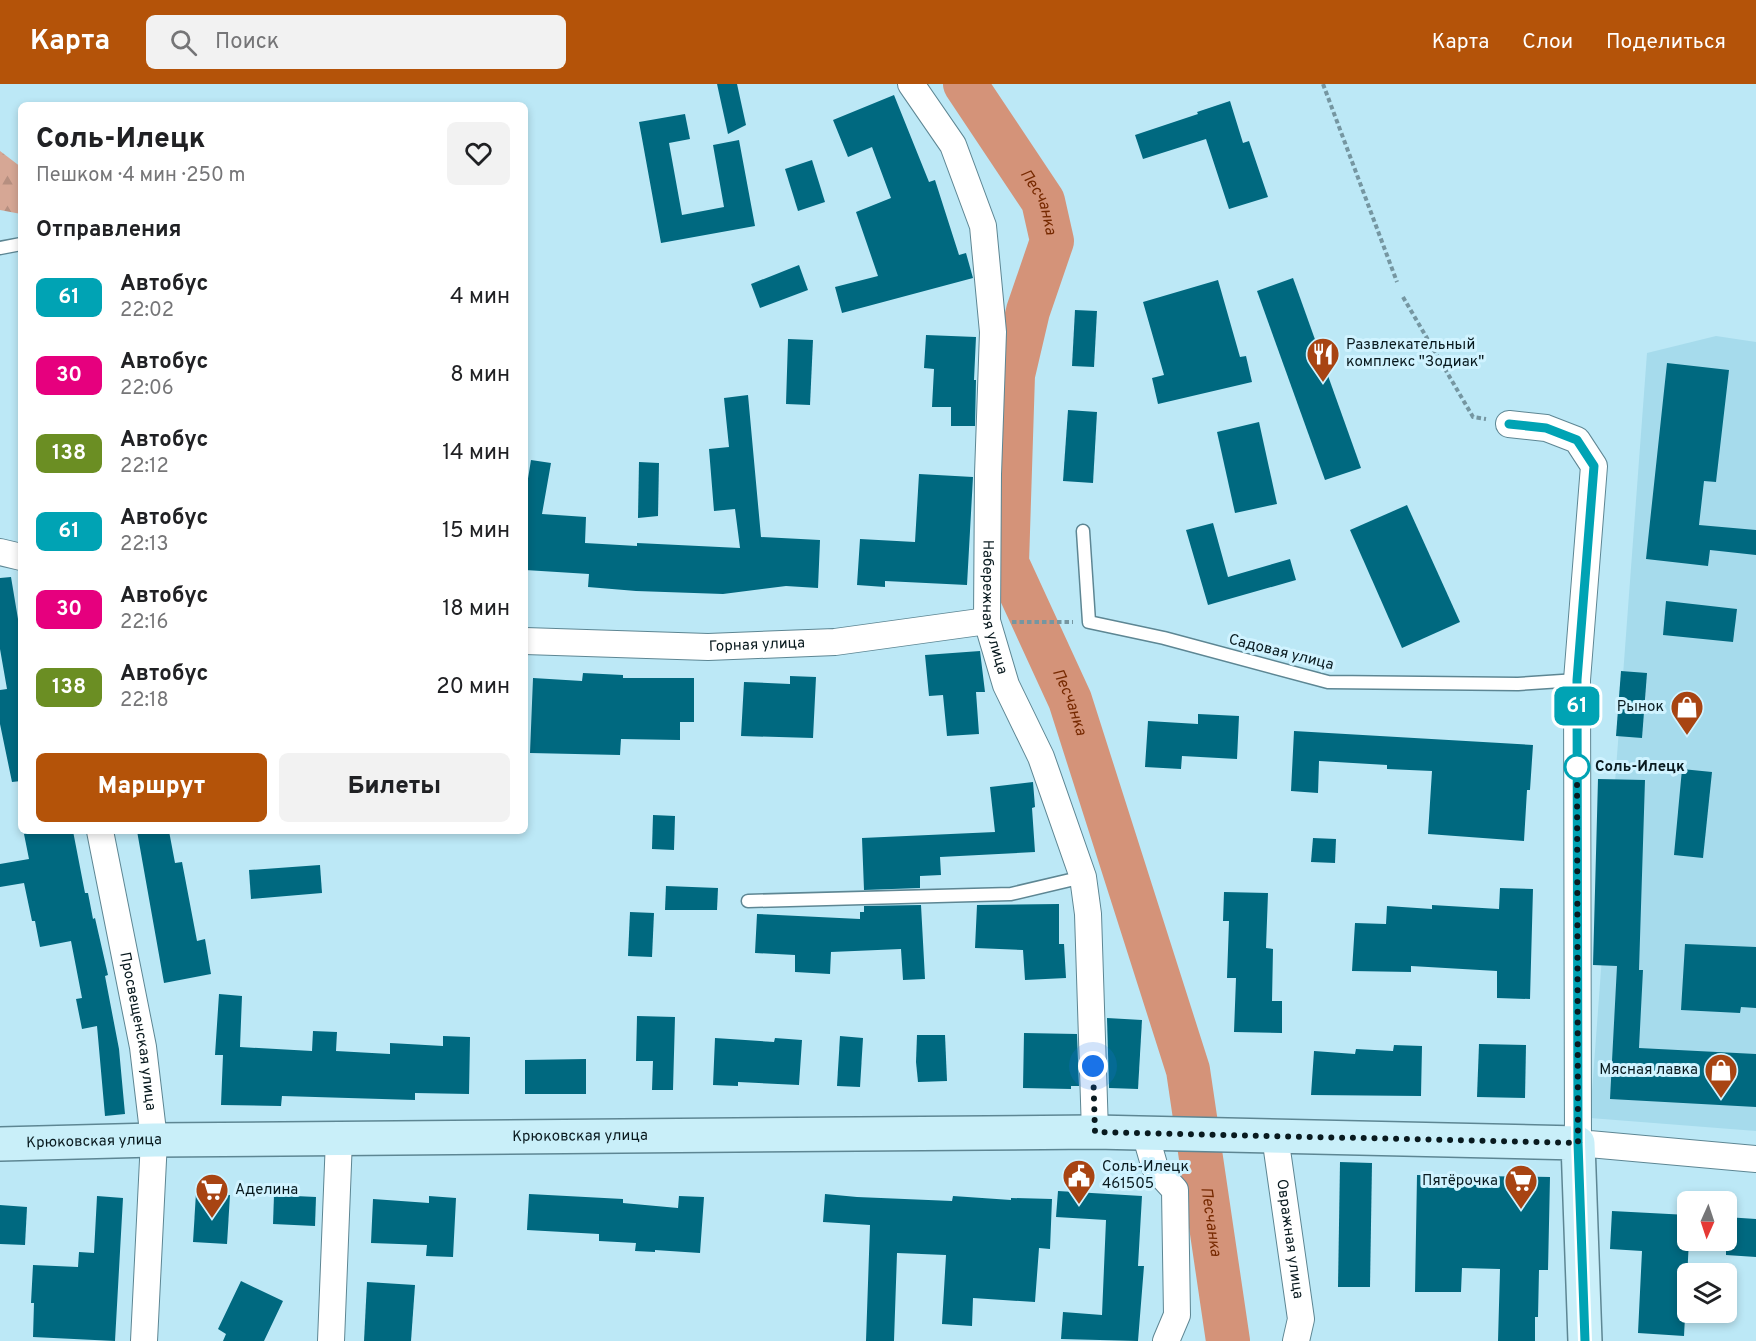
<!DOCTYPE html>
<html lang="ru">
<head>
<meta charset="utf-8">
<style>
  :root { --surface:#fff; --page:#f2f2f2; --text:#202124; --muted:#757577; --accent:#b45309 }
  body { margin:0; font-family:Overpass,sans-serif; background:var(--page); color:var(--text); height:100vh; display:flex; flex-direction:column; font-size:22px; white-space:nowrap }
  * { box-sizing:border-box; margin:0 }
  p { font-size:20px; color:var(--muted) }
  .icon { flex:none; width:33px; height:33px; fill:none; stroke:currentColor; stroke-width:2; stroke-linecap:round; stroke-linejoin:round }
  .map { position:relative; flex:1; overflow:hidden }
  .panel { position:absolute; left:18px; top:18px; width:510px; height:732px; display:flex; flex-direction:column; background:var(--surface); border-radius:9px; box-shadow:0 3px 9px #0003 }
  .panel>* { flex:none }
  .badge { padding:0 12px; border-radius:9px; font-size:21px; line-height:39px }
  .needle { width:39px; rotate:183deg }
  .fabs { position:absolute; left:1677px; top:1107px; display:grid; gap:12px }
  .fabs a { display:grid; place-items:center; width:60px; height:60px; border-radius:9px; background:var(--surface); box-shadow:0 3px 9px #0003; font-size:30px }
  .you { position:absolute; width:30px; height:30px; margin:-15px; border:4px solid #fff; border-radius:50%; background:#1a73e8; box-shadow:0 0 0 9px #1a73e833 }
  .map>.badge { position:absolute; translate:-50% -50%; box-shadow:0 0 0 3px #fff }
  h2 { padding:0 18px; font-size:22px; line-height:54px }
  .round { display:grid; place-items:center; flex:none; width:63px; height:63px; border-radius:9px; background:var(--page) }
  .head { display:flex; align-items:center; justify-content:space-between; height:102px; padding:0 18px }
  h1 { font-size:28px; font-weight:800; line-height:45px }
  .button { display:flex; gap:12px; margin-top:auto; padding:12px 18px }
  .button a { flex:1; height:69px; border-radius:9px; background:var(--accent); color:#fff; font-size:24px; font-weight:800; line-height:69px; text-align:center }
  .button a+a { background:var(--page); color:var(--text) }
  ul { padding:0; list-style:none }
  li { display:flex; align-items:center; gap:18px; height:78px; padding:0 18px }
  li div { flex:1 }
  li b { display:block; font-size:22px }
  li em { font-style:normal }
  li .badge { min-width:66px; font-weight:700; text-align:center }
  header { display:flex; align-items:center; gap:36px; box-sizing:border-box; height:84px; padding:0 30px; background:var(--accent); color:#fff }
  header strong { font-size:28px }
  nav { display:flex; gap:33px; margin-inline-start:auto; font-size:21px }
  .search { width:420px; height:54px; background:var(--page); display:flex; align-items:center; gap:15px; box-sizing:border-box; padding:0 21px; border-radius:9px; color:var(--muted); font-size:22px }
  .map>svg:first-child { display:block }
  .built { fill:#a6dbec }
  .forest { fill:url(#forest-firs) }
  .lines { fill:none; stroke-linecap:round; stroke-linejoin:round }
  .river { stroke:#d49379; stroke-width:44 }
  .building { fill:#006980 }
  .lane-casing { stroke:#5d8693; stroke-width:15 }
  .street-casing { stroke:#5d8693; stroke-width:28 }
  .secondary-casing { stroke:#5d8693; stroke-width:36 }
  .path { stroke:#7596a1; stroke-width:4; stroke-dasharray:4.5 3; stroke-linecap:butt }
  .lane { stroke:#fff; stroke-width:12 }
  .street { stroke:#fff; stroke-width:26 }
  .secondary { stroke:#c9eff9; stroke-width:33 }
  .line-casing { stroke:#fff; stroke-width:14 }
  .line { stroke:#00a3b4; stroke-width:9 }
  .walk { stroke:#091a1f; stroke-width:6; stroke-dasharray:0 10.8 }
  .stop-dot { fill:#fff; stroke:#00a3b4; stroke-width:3 }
  .labels { text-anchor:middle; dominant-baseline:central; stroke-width:6; stroke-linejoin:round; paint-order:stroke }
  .poi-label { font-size:15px; fill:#091a1f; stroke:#d0f3ff; text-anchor:start }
  .street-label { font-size:15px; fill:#091a1f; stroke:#d0f3ff }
  .stop-label { font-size:15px; font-weight:bold; fill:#091a1f; stroke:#d0f3ff; text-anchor:start }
  .water-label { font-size:16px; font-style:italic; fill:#762900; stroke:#d0f3ff }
</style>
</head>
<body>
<header>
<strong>Карта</strong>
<div class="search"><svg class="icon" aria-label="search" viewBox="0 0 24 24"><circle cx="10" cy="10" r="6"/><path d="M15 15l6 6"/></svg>Поиск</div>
<nav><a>Карта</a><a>Слои</a><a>Поделиться</a></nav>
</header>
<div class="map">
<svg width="1756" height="1257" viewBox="0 0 1756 1257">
  <defs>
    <pattern id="forest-firs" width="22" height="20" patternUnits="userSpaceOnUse" patternTransform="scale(1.5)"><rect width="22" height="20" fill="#d6a795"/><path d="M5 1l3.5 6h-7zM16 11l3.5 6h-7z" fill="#b68f80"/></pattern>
  </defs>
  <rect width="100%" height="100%" fill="#bce8f6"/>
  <path class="built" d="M1716,252L1756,258V1047L1590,1034L1647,269Z"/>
  <path class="forest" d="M0,67L21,83V130L0,126Z"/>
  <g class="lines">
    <path class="river" id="s1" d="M965,0L1043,117L1052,157L1028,227L1013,291L1007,479L1070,616L1188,986L1228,1257"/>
  </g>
  <g class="building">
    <path d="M717,0H737L746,41L728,50Z"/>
    <path d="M894,11L929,98L935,96L959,171L966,169L973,194L842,229L835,203L878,192L856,128L891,114L872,63L848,73L833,36Z"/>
    <path d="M1230,17L1243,59L1249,57L1268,113L1229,125L1206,55L1143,75L1135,51L1198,30L1197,28Z"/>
    <path d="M685,30L690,55L669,59L682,131L724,123L713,61L739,56L755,142L661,159L639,38Z"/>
    <path d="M812,76L825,118L798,127L785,85Z"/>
    <path d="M799,181L808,206L760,224L751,200Z"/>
    <path d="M1293,194L1361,384L1325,396L1257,207Z"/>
    <path d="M1218,196L1240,273L1246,272L1252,298L1158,320L1152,294L1164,291L1143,218Z"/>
    <path d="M1075,226L1097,227L1094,283L1072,282Z"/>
    <path d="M926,251L976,253L974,296H976L975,342H951V323H932L934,285L924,284Z"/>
    <path d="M788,255L813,256L810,321L786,320Z"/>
    <path d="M1667,279L1729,286L1716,398L1704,397L1699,441L1756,446V471L1710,466L1708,482L1646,475Z"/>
    <path d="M748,311L761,453L820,456L818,504L786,502L723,510L636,507L588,503L589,490L525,486V413L531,376L551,379L542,430L586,433L585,459L637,462V459L740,464L735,425L714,427L709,365L729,363L724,314Z"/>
    <path d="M1068,326L1097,328L1093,399L1063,397Z"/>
    <path d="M1259,338L1277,420L1235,429L1217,348Z"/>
    <path d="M639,378L659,379L658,432L638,434Z"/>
    <path d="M919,390L973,393L967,501L885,497V503L857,501L860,455L915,458Z"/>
    <path d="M1407,421L1460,538L1402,564L1350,446Z"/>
    <path d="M1213,439L1228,493L1290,475L1296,496L1208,521L1186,446Z"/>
    <path d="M11,493L21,553V697L12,698L0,640V606L7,605L0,565V494Z"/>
    <path d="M1666,517L1737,525L1733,558L1663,551Z"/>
    <path d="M980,567L985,608H976L979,650L947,652L943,611L929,612L925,571Z"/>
    <path d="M1621,587L1647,589L1642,654L1616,652Z"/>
    <path d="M583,589L623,591V594H694V638H680V656L621,655L620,671L530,669L533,594L582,597Z"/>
    <path d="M790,592L816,593L813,654L741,652L744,598L790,600Z"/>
    <path d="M1198,630L1239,632L1237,675L1182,672L1181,685L1145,683L1148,637L1198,640Z"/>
    <path d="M1294,647L1533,661L1530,706H1527L1524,757L1428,750L1432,687L1387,685V681L1319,677L1318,709L1291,707Z"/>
    <path d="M1682,685L1712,688L1703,774L1674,771Z"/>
    <path d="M1598,695L1645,696L1639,886H1643L1639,964L1756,970V1023L1610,1015L1617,882L1593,881Z"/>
    <path d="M1033,698L1035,723L1032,724L1035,768L940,773L941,791L920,792V804L864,806L862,754L995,748L990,703Z"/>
    <path d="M653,731L675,732L674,766L652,765Z"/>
    <path d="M35,747H73L85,809H88L93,835L95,834L108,891L105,892L119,965L125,1030L105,1032L97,942L82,945L76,915L82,914L71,857L40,863L35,837H32L24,799L0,803V780L29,775L24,750Z"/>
    <path d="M137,747H169L175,779L182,778L197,857L205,855L211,890L164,899Z"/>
    <path d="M1313,754L1336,755L1335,779L1311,778Z"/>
    <path d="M320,781L322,809L251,815L249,786Z"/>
    <path d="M666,802L718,804L717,826H665Z"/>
    <path d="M1500,804L1533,805L1530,915L1497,914V887L1411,882V888L1352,887L1355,839L1386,840L1387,822L1432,825V821L1499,825Z"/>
    <path d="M1224,808L1268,809L1266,864L1273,865L1272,917H1282V949L1234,948L1236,894H1227L1229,837H1223Z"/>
    <path d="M1059,820V860H1064L1066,894L1025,896L1023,866L975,864L977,821Z"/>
    <path d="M921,821L925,895L903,896L901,865L831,868L830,890L795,888V871L755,869L757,830L860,835V828H864V822Z"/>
    <path d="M630,828L654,829L652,873L628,872Z"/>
    <path d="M1685,860L1756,863V924L1741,923L1740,929L1681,926Z"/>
    <path d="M219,910L242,912L240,963L312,967L313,947L337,948L336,967L390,970V959L443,962V952L470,953L469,1010L415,1009V1016L282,1012L281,1022L221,1021L223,971H215Z"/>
    <path d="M637,932L675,933L673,1006H652L653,977H636Z"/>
    <path d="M1107,934L1142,936L1138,1005L1109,1004Z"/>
    <path d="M1024,949L1077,950L1079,1002H1071V1005L1023,1004Z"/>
    <path d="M917,951H945L947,997L918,998L916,978Z"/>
    <path d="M840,952L863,954L860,1003L837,1002Z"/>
    <path d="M715,954L774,958L775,954L802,956L799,1001L738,998V1002L713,1001Z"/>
    <path d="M1479,960L1526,961L1525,1014L1477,1013Z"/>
    <path d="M1394,961L1422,962L1421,1012L1311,1011L1314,967L1355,970L1356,965L1393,967Z"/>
    <path d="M586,975V1010H525V976Z"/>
    <path d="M1340,1078L1372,1079L1370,1203H1338Z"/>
    <path d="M1417,1091L1550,1093L1548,1186H1539L1538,1233H1535V1257H1498L1500,1185L1462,1184L1461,1208H1415Z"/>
    <path d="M1058,1107L1142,1112L1138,1182H1144L1138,1257L1061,1255L1063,1228L1102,1231L1106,1136L1056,1133Z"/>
    <path d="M196,1109L230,1111L227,1160L193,1158Z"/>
    <path d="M529,1110L623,1115V1119L678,1124L679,1112L704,1113L700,1169L655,1166V1168L635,1167L636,1159L599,1157V1150L527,1146Z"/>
    <path d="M825,1110L857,1113L952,1117L953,1112L1011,1116V1114L1052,1115L1050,1165L1039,1164L1035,1218L973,1214L972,1242L942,1240L946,1171L897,1169L894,1257H866L870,1141L823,1138Z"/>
    <path d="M274,1111L316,1113L315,1142L273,1140Z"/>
    <path d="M97,1112L123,1114L115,1257L33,1253L34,1219H31L33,1181L78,1183L79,1168L94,1169Z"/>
    <path d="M429,1112L456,1114L453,1173L426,1172L427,1161L371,1159L373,1115L429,1119Z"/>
    <path d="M0,1121L27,1123L25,1161L0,1160Z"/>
    <path d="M1612,1127L1688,1131V1156H1689L1684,1252L1638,1249L1642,1167L1610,1165Z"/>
    <path d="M1726,1133L1756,1135V1173L1726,1171Z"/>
    <path d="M241,1197L283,1217L264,1257H223L226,1250L218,1245Z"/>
    <path d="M367,1198L415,1201L411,1257H364Z"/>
  </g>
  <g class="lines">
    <defs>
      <g id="lane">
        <path d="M0,164L21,160"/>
        <path d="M1083,447L1089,538L1164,554L1328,598L1518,600L1577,596"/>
        <path d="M748,817L1011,810L1083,793"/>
      </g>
      <g id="street">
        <path id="s2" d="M911,0L953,61L983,142L993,248L988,390L987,537L1006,601L1041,673L1083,793L1088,830L1095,1048"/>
        <path d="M1509,340L1546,344L1577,356L1594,382L1577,596L1578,1059L1756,1075"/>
        <path d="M0,468L21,473"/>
        <path id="s3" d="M525,557L708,563L835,558L987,537"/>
        <path id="s4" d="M100,747L143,963L154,1056L144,1257"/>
        <path d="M1145,1049L1155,1084L1175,1106L1177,1231L1166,1257"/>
        <path id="s5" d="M1275,1052L1301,1235L1296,1257"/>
        <path d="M331,1257L339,1055"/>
      </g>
      <g id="secondary">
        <path id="s6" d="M0,1060L154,1056L1095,1048L1578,1059L1585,1257"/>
      </g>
    </defs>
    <use href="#lane" class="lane-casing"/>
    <use href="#street" class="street-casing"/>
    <use href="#secondary" class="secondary-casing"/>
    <g class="path">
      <path d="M1323,0L1397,198"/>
      <path d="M1403,213L1473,333L1486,335"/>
      <path d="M1012,538H1073"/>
    </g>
    <use href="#lane" class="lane"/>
    <use href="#street" class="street"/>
    <use href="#secondary" class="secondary"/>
  </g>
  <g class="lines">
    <defs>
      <path id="line" d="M1509,340L1546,344L1577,356L1594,382L1577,596L1578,1059L1585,1257"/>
    </defs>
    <use href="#line" class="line-casing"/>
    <use href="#line" class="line"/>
    <path class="walk" d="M1093,982L1095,1048L1578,1059L1577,683"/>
  </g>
  <defs>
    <symbol id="restaurant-pin" viewBox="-11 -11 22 30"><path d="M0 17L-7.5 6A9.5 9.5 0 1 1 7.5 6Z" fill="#a84412" stroke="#d0f3ff"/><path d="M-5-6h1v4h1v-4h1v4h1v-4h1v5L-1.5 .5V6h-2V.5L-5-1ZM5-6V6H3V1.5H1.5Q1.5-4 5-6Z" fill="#fff"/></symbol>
    <symbol id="shop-pin" viewBox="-11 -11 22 30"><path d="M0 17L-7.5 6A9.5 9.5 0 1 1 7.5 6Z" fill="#a84412" stroke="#d0f3ff"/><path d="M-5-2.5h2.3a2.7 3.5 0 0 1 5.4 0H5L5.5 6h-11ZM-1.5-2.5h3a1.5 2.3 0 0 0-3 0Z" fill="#fff"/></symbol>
    <symbol id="civic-pin" viewBox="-11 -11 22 30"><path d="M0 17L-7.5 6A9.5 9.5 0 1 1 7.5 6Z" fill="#a84412" stroke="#d0f3ff"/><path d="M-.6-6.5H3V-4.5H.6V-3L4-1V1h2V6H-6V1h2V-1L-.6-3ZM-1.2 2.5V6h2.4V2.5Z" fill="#fff"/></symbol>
    <symbol id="supermarket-pin" viewBox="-11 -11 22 30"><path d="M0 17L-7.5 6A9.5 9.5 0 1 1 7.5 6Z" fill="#a84412" stroke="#d0f3ff"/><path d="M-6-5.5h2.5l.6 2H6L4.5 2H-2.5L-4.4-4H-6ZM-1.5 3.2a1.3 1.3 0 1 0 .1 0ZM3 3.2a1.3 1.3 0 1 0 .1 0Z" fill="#fff"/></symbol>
  </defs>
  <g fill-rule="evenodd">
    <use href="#restaurant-pin" x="1304" y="251" width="38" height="52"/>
    <use href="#shop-pin" x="1668" y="604" width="38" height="52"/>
    <use href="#shop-pin" x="1702" y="967" width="38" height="52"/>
    <use href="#civic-pin" x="1060" y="1073" width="38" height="52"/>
    <use href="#supermarket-pin" x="1502" y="1078" width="38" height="52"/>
    <use href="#supermarket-pin" x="193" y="1087" width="38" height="52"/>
  </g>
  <circle class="stop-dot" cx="1577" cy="683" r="12"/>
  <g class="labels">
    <g class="poi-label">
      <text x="1346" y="261">Развлекательный<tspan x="1346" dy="17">комплекс "Зодиак"</tspan></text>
      <text x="1664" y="623" text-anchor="end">Рынок</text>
      <text x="1698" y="986" text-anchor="end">Мясная лавка</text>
      <text x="1102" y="1083">Соль-Илецк<tspan x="1102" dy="17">461505</tspan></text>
      <text x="1498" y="1097" text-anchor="end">Пятёрочка</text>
      <text x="235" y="1106">Аделина</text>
    </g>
    <g class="street-label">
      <text stroke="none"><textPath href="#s2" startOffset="543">Набережная улица</textPath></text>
      <text stroke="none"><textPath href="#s3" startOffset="232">Горная улица</textPath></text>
      <text transform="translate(1281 569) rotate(14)">Садовая улица</text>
      <text stroke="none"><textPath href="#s4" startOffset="204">Просвещенская улица</textPath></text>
      <text stroke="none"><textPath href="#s6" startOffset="580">Крюковская улица</textPath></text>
      <text stroke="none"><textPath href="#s6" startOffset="94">Крюковская улица</textPath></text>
      <text stroke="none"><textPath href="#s5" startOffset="104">Овражная улица</textPath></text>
    </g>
    <g class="stop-label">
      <text x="1595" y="683">Соль-Илецк</text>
    </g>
    <g class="water-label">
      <text stroke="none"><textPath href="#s1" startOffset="140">Песчанка</textPath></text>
      <text stroke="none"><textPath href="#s1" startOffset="662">Песчанка</textPath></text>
      <text stroke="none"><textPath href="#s1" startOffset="1202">Песчанка</textPath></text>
    </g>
  </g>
</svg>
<div class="fabs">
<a><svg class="needle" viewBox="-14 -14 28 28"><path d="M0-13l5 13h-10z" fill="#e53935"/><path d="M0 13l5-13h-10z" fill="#757577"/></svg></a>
<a><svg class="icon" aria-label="layers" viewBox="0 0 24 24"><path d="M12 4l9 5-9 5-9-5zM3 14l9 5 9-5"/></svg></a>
</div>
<div class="you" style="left:1093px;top:982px"></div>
<b class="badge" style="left:1577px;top:622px;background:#00a3b4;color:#fff">61</b>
<section class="panel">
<div class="head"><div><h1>Соль-Илецк</h1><p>Пешком · 4 мин · 250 m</p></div><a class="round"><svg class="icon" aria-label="heart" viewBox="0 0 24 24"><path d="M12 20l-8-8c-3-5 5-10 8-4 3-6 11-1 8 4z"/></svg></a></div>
<h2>Отправления</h2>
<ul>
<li><span class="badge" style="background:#00a3b4;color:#fff">61</span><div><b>Автобус</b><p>22:02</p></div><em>4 мин</em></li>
<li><span class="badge" style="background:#e6007e;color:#fff">30</span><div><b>Автобус</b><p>22:06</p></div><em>8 мин</em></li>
<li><span class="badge" style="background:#6b8e23;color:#fff">138</span><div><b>Автобус</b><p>22:12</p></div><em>14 мин</em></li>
<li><span class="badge" style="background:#00a3b4;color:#fff">61</span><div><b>Автобус</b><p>22:13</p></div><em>15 мин</em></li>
<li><span class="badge" style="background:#e6007e;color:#fff">30</span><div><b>Автобус</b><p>22:16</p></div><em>18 мин</em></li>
<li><span class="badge" style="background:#6b8e23;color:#fff">138</span><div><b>Автобус</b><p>22:18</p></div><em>20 мин</em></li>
</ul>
<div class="button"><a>Маршрут</a><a>Билеты</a></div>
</section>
</div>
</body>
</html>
